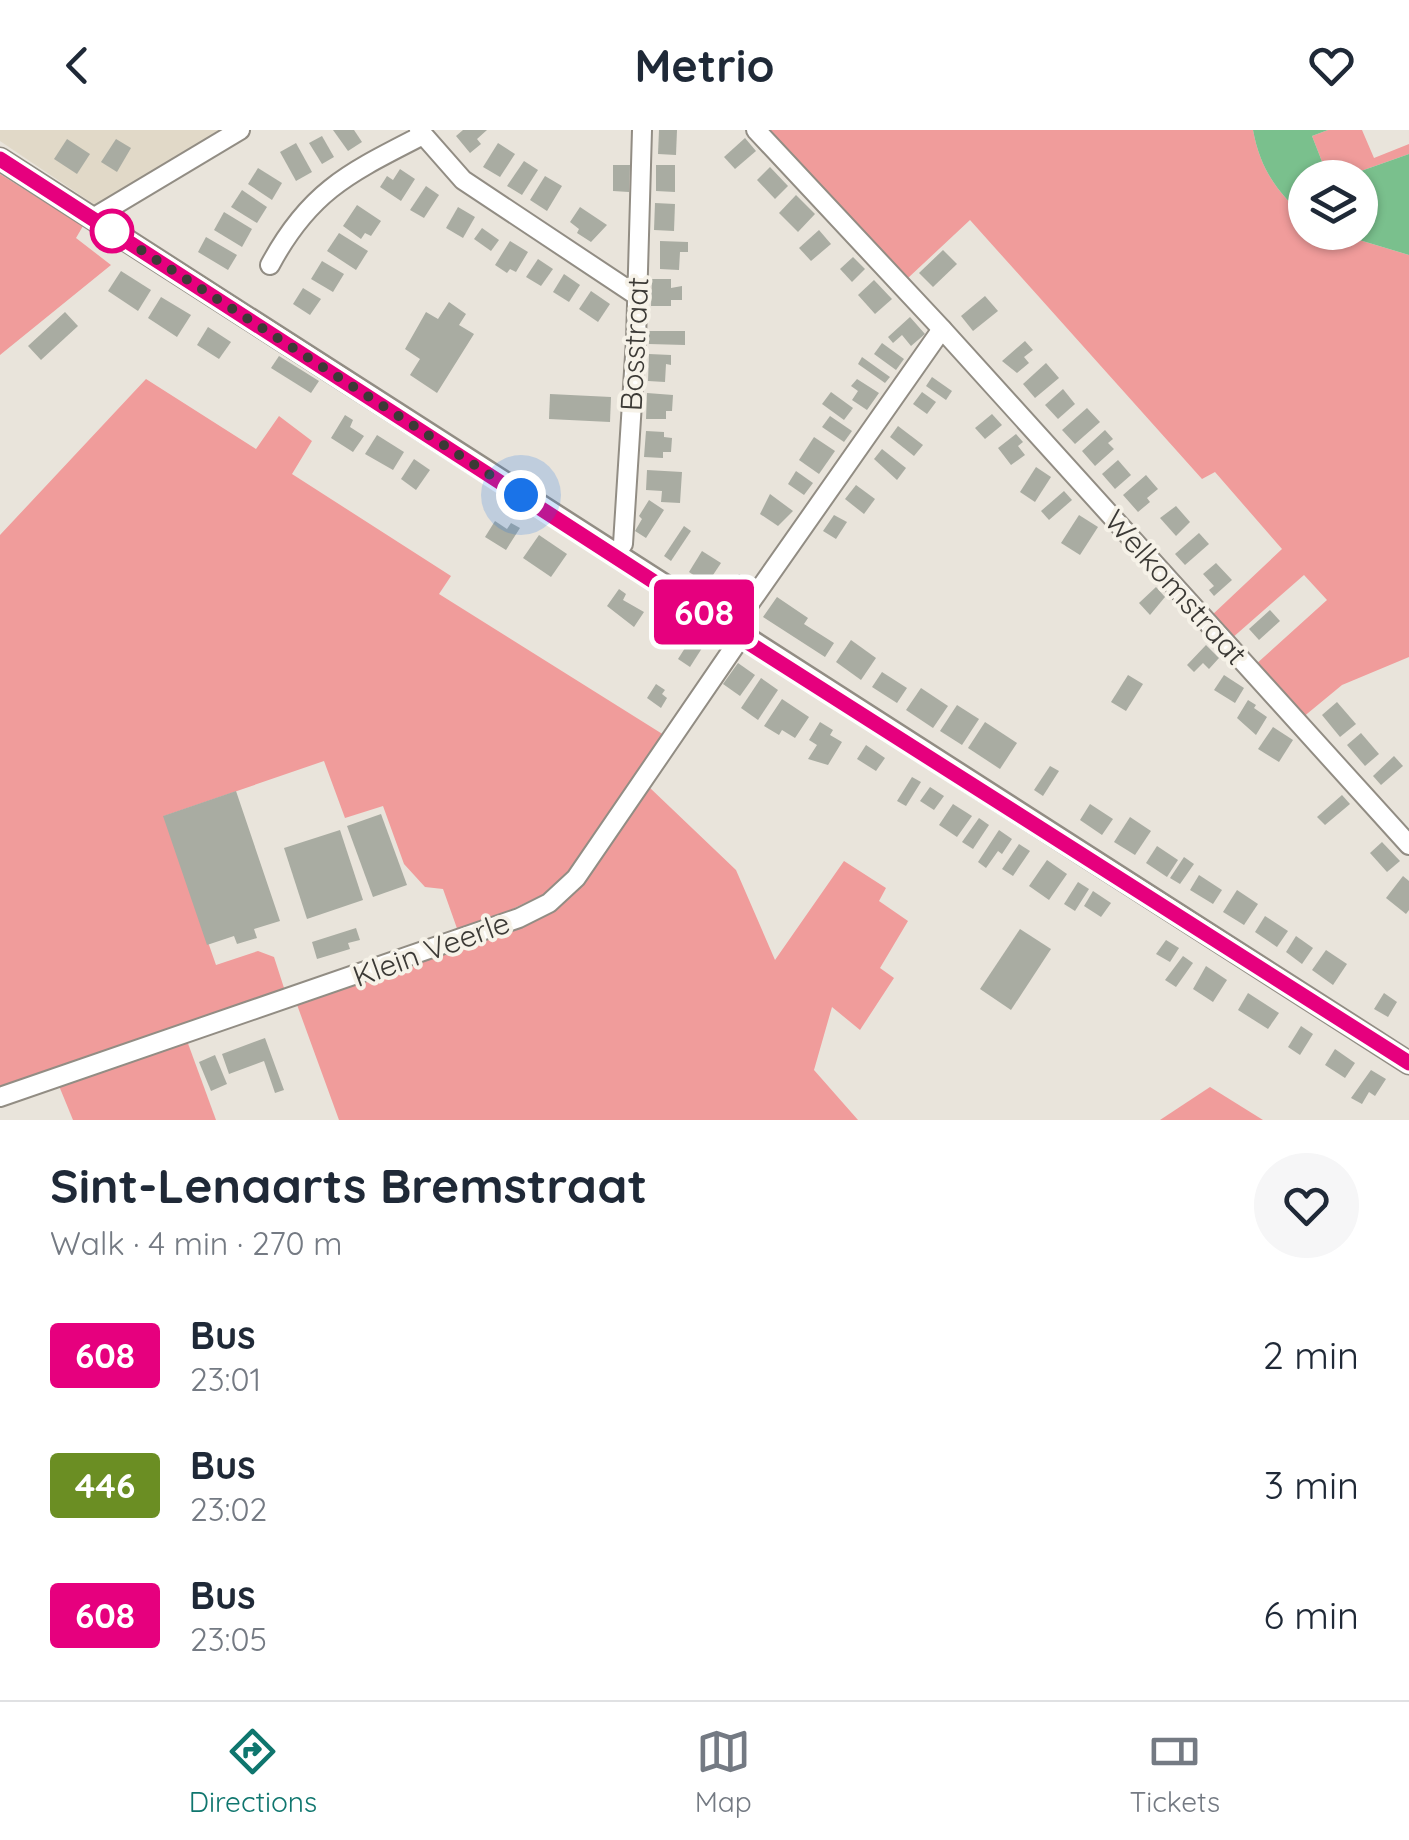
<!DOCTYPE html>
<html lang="en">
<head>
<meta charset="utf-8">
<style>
  :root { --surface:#fff; --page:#f6f6f7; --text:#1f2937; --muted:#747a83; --line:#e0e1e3; --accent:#0f766e }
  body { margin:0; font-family:Quicksand,sans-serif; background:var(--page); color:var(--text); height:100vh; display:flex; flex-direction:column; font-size:38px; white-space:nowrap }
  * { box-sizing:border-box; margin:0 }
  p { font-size:32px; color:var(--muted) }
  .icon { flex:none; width:55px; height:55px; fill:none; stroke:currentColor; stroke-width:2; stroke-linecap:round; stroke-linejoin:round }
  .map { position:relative; height:990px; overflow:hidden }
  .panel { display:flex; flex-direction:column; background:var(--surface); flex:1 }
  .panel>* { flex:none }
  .badge { padding:0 20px; border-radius:8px; font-size:35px; line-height:65px }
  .tools { position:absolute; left:1288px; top:30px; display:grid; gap:20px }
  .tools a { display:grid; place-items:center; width:90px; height:90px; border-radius:50%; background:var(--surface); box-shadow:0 2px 8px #0004; font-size:50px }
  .you { position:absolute; width:50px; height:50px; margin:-25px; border:8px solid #fff; border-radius:50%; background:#1a73e8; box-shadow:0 0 0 15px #1a73e833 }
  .map>.badge { position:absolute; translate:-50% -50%; box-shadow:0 0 0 5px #fff }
  .round { display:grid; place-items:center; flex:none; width:105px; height:105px; border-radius:52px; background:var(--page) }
  .summary { display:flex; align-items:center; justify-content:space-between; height:170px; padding:0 50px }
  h1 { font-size:48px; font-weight:700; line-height:75px }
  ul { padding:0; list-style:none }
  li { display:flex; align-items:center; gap:30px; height:130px; padding:0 50px }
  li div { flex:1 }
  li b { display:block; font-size:38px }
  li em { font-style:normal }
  li .badge { min-width:110px; font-weight:700; text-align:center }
  header { display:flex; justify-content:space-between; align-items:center; height:130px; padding:0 50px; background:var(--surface); font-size:45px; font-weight:700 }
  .tab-bar { display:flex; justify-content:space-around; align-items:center; height:140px; border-top:2px solid var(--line); background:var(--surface); font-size:28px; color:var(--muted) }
  .tab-bar a { display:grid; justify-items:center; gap:5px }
  .tab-bar .on { color:var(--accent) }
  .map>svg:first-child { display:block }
  .built { fill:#e1d9c8 }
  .green { fill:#f09c9b }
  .water { fill:#7ac08d }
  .building { fill:#a9aca2 }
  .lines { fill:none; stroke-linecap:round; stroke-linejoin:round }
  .minor-casing { stroke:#928d84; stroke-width:22 }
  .major-casing { stroke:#928d84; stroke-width:25 }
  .minor { stroke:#fff; stroke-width:18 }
  .major { stroke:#fff; stroke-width:20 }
  .line-casing { stroke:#fff; stroke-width:22 }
  .line { stroke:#e6007e; stroke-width:15 }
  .walk { stroke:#3c3a36; stroke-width:10; stroke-dasharray:0 18 }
  .stop-dot { fill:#fff; stroke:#e6007e; stroke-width:5 }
  .labels { text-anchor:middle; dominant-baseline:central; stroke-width:8; stroke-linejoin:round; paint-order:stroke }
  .street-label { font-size:30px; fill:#3c3a36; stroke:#f6f2e8 }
</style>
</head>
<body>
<header><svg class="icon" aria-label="back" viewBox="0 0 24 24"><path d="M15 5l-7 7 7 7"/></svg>Metrio<svg class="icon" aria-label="heart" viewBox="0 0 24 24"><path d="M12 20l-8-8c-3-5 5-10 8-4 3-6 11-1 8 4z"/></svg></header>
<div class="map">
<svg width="1409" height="990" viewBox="0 0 1409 990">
  <rect width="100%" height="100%" fill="#e9e4db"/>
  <path class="built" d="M0,0H222L95,75L0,11Z"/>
  <g class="green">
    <path d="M768,0H1253C1260,38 1276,61 1305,87V102L1336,103L1409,125V527L1342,555L1302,588L1255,535L1327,470L1304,445L1231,509L1211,486L1282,419L1215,342L1202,349L970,90L908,148Z"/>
    <path d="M1328,0H1362L1374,28L1409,14V24L1344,47H1328L1312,6Z"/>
    <path d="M0,44L83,96L76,108L111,135L0,225Z"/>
    <path d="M146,249L256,319L279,286L312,311L292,344L451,446L439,464L664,605L557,758L459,804L443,759L425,757L404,734L383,676L345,688L324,631L164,686L216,835L258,821L274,827L285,861L0,959V405Z"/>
    <path d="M649,657L736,740L775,830L844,731L886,758L879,771L908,791L880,838L894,848L860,900L832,877L814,940L858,990H339L296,872L556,778L568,770Z"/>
    <path d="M186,908L216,990H73L57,951Z"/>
    <path d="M1210,957L1263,990H1160Z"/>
  </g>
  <g class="water">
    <path d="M1253,0H1328L1312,6L1328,47L1305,48V87C1276,61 1260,38 1253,0Z"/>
    <path d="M1409,24V125L1336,103L1360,102V48L1344,47Z"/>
  </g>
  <g class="building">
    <path d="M333,0H354L362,12L348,21Z"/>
    <path d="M463,0H487L477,9L481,14L470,23L456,6Z"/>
    <path d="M659,0H677L676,25L658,24Z"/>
    <path d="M322,6L334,27L322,34L309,13Z"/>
    <path d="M745,8L756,21L735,39L724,27Z"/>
    <path d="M67,9L90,24L77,44L54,29Z"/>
    <path d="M116,9L131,18L117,42L101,32Z"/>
    <path d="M296,13L312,42L296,51L280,22Z"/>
    <path d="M498,13L515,24L500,47L483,37Z"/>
    <path d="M524,31L538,40L522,65L507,56Z"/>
    <path d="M613,35H630L629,62L613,61Z"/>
    <path d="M656,35H675V62L656,61Z"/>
    <path d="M770,37L788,56L775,69L757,50Z"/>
    <path d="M258,38L282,53L272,70L248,54Z"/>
    <path d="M400,39L415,49L401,71L380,57L387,46L393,50Z"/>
    <path d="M545,46L562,56L547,81L530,70Z"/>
    <path d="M426,56L439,65L424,88L410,80Z"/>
    <path d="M242,60L267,77L257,93L231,77Z"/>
    <path d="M796,65L815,84L798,102L779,83Z"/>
    <path d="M655,73L675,74L674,101L654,100Z"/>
    <path d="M357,75L381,91L371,106L365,103L361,109L343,96Z"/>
    <path d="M458,77L475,87L463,108L446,98Z"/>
    <path d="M580,77L607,95L591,112L577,103L579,99L570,92Z"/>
    <path d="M224,82L252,99L242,117L214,100Z"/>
    <path d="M482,98L499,110L491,121L474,109Z"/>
    <path d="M819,100L831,114L811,131L799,118Z"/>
    <path d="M339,103L368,121L356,140L327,121Z"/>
    <path d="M206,107L237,125L228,140L198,122Z"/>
    <path d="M510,111L528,122L516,142L510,139L507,143L495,135Z"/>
    <path d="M660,111L688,112V122H680L679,140L660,139Z"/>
    <path d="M943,120L957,134L933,157L919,143Z"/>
    <path d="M853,127L865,139L852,152L840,139Z"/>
    <path d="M538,129L553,139L541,156L526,147Z"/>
    <path d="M322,131L344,144L333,162L311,149Z"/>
    <path d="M121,141L151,160L138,181L108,161Z"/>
    <path d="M564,144L580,155L569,172L553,162Z"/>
    <path d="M652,149H671V158L682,156V170H671V176H651Z"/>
    <path d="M874,150L892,169L875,184L858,165Z"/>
    <path d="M303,158L321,169L310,185L293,174Z"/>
    <path d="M591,161L610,174L598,192L579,179Z"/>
    <path d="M985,166L998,181L973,201L961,186Z"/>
    <path d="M161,167L191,185L177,207L148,188Z"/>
    <path d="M449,172L466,184L459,195L474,204L437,263L410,245L420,229L405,219L426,182L438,189Z"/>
    <path d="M65,182L78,196L41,230L28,216Z"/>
    <path d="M910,187L925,204L911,216L902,205L893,213L888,207Z"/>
    <path d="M208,197L231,212L219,229L197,215Z"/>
    <path d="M649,201H685V215L649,214Z"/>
    <path d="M1025,211L1033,220L1024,227L1029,233L1017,243L1002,231Z"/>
    <path d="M882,213L904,229L896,240L874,224Z"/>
    <path d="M649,224L671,225V235L666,234L665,252L648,251Z"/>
    <path d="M279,226L319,251L311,263L271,238Z"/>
    <path d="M862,227L890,247L885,253L858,234Z"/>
    <path d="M1046,233L1059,248L1035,268L1023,254Z"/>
    <path d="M932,247L952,261L946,270L926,256Z"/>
    <path d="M857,249L879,263L867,280L852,270L858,261L851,256Z"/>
    <path d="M1063,259L1075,274L1058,289L1045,275Z"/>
    <path d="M831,262L853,278L844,290L822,274Z"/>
    <path d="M922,262L936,272L927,284L913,274Z"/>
    <path d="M647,263L673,265L672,281H666V289H646Z"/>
    <path d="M550,264L611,267L610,292L549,289Z"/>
    <path d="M1087,278L1100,292L1075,314L1062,300Z"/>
    <path d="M992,284L1002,295L985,309L975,298Z"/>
    <path d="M345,285L353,290L350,297L364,306L353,322L331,308Z"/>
    <path d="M830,286L852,301L844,312L822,297Z"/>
    <path d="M898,296L923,315L914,326L890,307Z"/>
    <path d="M1105,300L1113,309L1108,313L1114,319L1095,336L1082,321Z"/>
    <path d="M646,301L664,302V307L672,308L671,322H663V328L644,327Z"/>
    <path d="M1016,304L1023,312L1018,316L1025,325L1011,335L998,318Z"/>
    <path d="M377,305L404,322L393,340L365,324Z"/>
    <path d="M814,307L835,321L819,344L799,330Z"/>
    <path d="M882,319L906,338L897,350L874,329Z"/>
    <path d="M414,329L430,340L416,360L401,349Z"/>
    <path d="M1118,330L1131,345L1115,359L1102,344Z"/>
    <path d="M1036,337L1051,347L1035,372L1020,362Z"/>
    <path d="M647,340L682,342L680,373L661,372L662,361L646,360Z"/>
    <path d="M796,341L813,353L804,365L788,354Z"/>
    <path d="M1146,345L1158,359L1147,368L1150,372L1138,382L1123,365Z"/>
    <path d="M856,355L875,369L864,384L845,369Z"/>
    <path d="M1064,361L1072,370L1049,390L1041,381Z"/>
    <path d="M770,364L793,381L778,396L760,384Z"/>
    <path d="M649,370L664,380L646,408L635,401L642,389L639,386Z"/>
    <path d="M1176,376L1190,392L1176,406L1160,388Z"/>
    <path d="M834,385L847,392L836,409L823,401Z"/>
    <path d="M1079,385L1098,397L1080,425L1061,413Z"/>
    <path d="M495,391L507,399L511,393L520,398L506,420L485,407Z"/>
    <path d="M684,396L691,401L671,431L664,426Z"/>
    <path d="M1199,403L1209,414L1185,435L1175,424Z"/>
    <path d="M539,405L567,424L551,447L523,428Z"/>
    <path d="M702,421L721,433L707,454L689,442Z"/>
    <path d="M1216,433L1232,450L1214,466L1209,460L1214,456L1203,444Z"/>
    <path d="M739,444L747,449L734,471L725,466Z"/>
    <path d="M1156,457L1165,467L1150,485L1139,473Z"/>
    <path d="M619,459L626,464L623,470L644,482L634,497L607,476Z"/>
    <path d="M777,467L808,488L804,494L834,513L825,527L763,487Z"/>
    <path d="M1270,480L1280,491L1259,510L1249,499Z"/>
    <path d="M659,483L680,497L671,512L649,498Z"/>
    <path d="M692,507L704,515L690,537L678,529Z"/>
    <path d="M851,510L876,528L861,550L836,532Z"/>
    <path d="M1206,515L1219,528L1209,539L1203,533L1194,542L1187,535Z"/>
    <path d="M738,533L755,545L740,566L723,554Z"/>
    <path d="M882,542L907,558L897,573L872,557Z"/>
    <path d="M1128,545L1143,554L1126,581L1111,572Z"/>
    <path d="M1224,545L1244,558L1235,573L1214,560Z"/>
    <path d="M761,548L778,560L758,590L741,578Z"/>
    <path d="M656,554L665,560L662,564L667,568L661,578L647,568Z"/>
    <path d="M921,558L948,576L933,598L906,580Z"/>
    <path d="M782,569L809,587L795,608L782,600L779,605L764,596Z"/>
    <path d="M1248,570L1256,575L1254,578L1267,587L1256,605L1237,588Z"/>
    <path d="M1337,572L1356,594L1340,607L1322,585Z"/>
    <path d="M957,575L979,589L962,615L940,601Z"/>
    <path d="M820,592L833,600L830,605L842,612L828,635L808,629L817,615L809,610Z"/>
    <path d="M985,592L1017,613L1000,639L968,618Z"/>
    <path d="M1273,597L1293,610L1279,632L1258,619Z"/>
    <path d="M1361,603L1379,624L1365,636L1347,615Z"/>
    <path d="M866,615L885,628L876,641L857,629Z"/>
    <path d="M1394,626L1403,636L1381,655L1373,646Z"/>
    <path d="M1050,636L1059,641L1043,666L1034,660Z"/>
    <path d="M912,647L921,652L906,676L897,671Z"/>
    <path d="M930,657L944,666L934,680L920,671Z"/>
    <path d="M236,661L280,791L254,799L257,808L237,814L234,806L207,815L163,686Z"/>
    <path d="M1342,665L1350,674L1325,695L1317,687Z"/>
    <path d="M953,674L972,686L957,707L939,695Z"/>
    <path d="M1090,674L1113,689L1102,705L1080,690Z"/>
    <path d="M381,684L407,755L373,767L347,696Z"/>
    <path d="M1130,687L1151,701L1135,725L1114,712Z"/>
    <path d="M979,688L989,695L973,719L962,712Z"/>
    <path d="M340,700L363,770L307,789L284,718Z"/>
    <path d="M999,700L1012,709L1002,724L998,721L986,738L978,732Z"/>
    <path d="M1382,712L1400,731L1387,742L1370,723Z"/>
    <path d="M1019,714L1030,721L1013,746L1002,739Z"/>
    <path d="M1157,716L1178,730L1167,747L1146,733Z"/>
    <path d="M1184,727L1194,734L1180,754L1170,748Z"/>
    <path d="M1047,730L1067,744L1049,770L1029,756Z"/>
    <path d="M1199,745L1222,760L1213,774L1190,760Z"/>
    <path d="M1403,746L1409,751V780L1406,784L1386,768Z"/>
    <path d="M1078,752L1089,759L1075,781L1064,774Z"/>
    <path d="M1237,760L1258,774L1244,795L1223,782Z"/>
    <path d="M1093,761L1111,773L1101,787L1084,776Z"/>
    <path d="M1265,786L1288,801L1277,817L1255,802Z"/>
    <path d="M356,798L360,810L348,813L350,819L317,829L312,812Z"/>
    <path d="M1020,799L1051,819L1011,880L980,859Z"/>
    <path d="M1296,806L1313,818L1302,834L1286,822Z"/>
    <path d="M1166,810L1179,818L1170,832L1156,824Z"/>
    <path d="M1326,820L1347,834L1333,855L1312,840Z"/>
    <path d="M1183,826L1193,833L1176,857L1165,850Z"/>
    <path d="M1206,836L1227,850L1213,872L1193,859Z"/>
    <path d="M1248,863L1279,883L1268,899L1238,880Z"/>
    <path d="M1384,863L1397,872L1388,887L1374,879Z"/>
    <path d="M1301,896L1313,904L1300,925L1288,917Z"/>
    <path d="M265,908L284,960L275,963L264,931L229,944L222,924Z"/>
    <path d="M1335,919L1355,933L1345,948L1325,935Z"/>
    <path d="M215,925L227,954L211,961L199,932Z"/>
    <path d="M1371,940L1386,949L1375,966L1369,962L1362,974L1351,968Z"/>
  </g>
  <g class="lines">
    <defs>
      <g id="minor">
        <path d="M419,0L463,50L636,165"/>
        <path d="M756,0L942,199L1409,715"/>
        <path d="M93,88L240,0"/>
        <path d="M270,135C310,60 351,42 423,5"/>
        <path d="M615,424L623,414L636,210L642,0"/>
        <path d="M731,500L942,199"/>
        <path d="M0,967L519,788L549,773L576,748L741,507"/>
      </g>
      <path id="major" d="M0,29L1409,933"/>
    </defs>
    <use href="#minor" class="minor-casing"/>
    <use href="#major" class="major-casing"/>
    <use href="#minor" class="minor"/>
    <use href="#major" class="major"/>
  </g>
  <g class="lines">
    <defs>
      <path id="line" d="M0,29L741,508L1409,933"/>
    </defs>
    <use href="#line" class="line-casing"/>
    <use href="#line" class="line"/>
    <path class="walk" d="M112,101L104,96L521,365"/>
  </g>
  <circle class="stop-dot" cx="112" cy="101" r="20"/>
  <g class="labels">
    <g class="street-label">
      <text transform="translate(634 214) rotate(-87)">Bosstraat</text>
      <text transform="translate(1176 457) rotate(48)">Welkomstraat</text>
      <text transform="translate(431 819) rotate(-20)">Klein Veerle</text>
    </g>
  </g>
</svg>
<div class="tools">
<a><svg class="icon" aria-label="layers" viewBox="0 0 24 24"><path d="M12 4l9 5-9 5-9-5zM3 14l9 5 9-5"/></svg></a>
</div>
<div class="you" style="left:521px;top:365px"></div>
<b class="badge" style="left:704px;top:482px;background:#e6007e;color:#fff">608</b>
</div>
<section class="panel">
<div class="summary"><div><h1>Sint-Lenaarts Bremstraat</h1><p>Walk · 4 min · 270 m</p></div><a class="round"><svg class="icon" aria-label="heart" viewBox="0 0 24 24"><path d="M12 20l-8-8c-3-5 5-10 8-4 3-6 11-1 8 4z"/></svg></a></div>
<ul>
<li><span class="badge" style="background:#e6007e;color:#fff">608</span><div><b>Bus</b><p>23:01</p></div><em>2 min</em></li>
<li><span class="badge" style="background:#6b8e23;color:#fff">446</span><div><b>Bus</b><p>23:02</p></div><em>3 min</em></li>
<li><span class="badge" style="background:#e6007e;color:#fff">608</span><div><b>Bus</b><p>23:05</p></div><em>6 min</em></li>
</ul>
</section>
<nav class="tab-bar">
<a class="on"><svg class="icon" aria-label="directions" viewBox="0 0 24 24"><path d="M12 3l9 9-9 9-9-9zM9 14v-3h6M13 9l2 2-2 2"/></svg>Directions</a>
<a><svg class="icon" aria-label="map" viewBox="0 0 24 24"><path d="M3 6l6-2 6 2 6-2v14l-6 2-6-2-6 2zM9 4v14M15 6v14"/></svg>Map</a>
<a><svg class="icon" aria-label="tickets" viewBox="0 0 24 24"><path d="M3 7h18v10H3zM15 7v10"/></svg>Tickets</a>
</nav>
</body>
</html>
